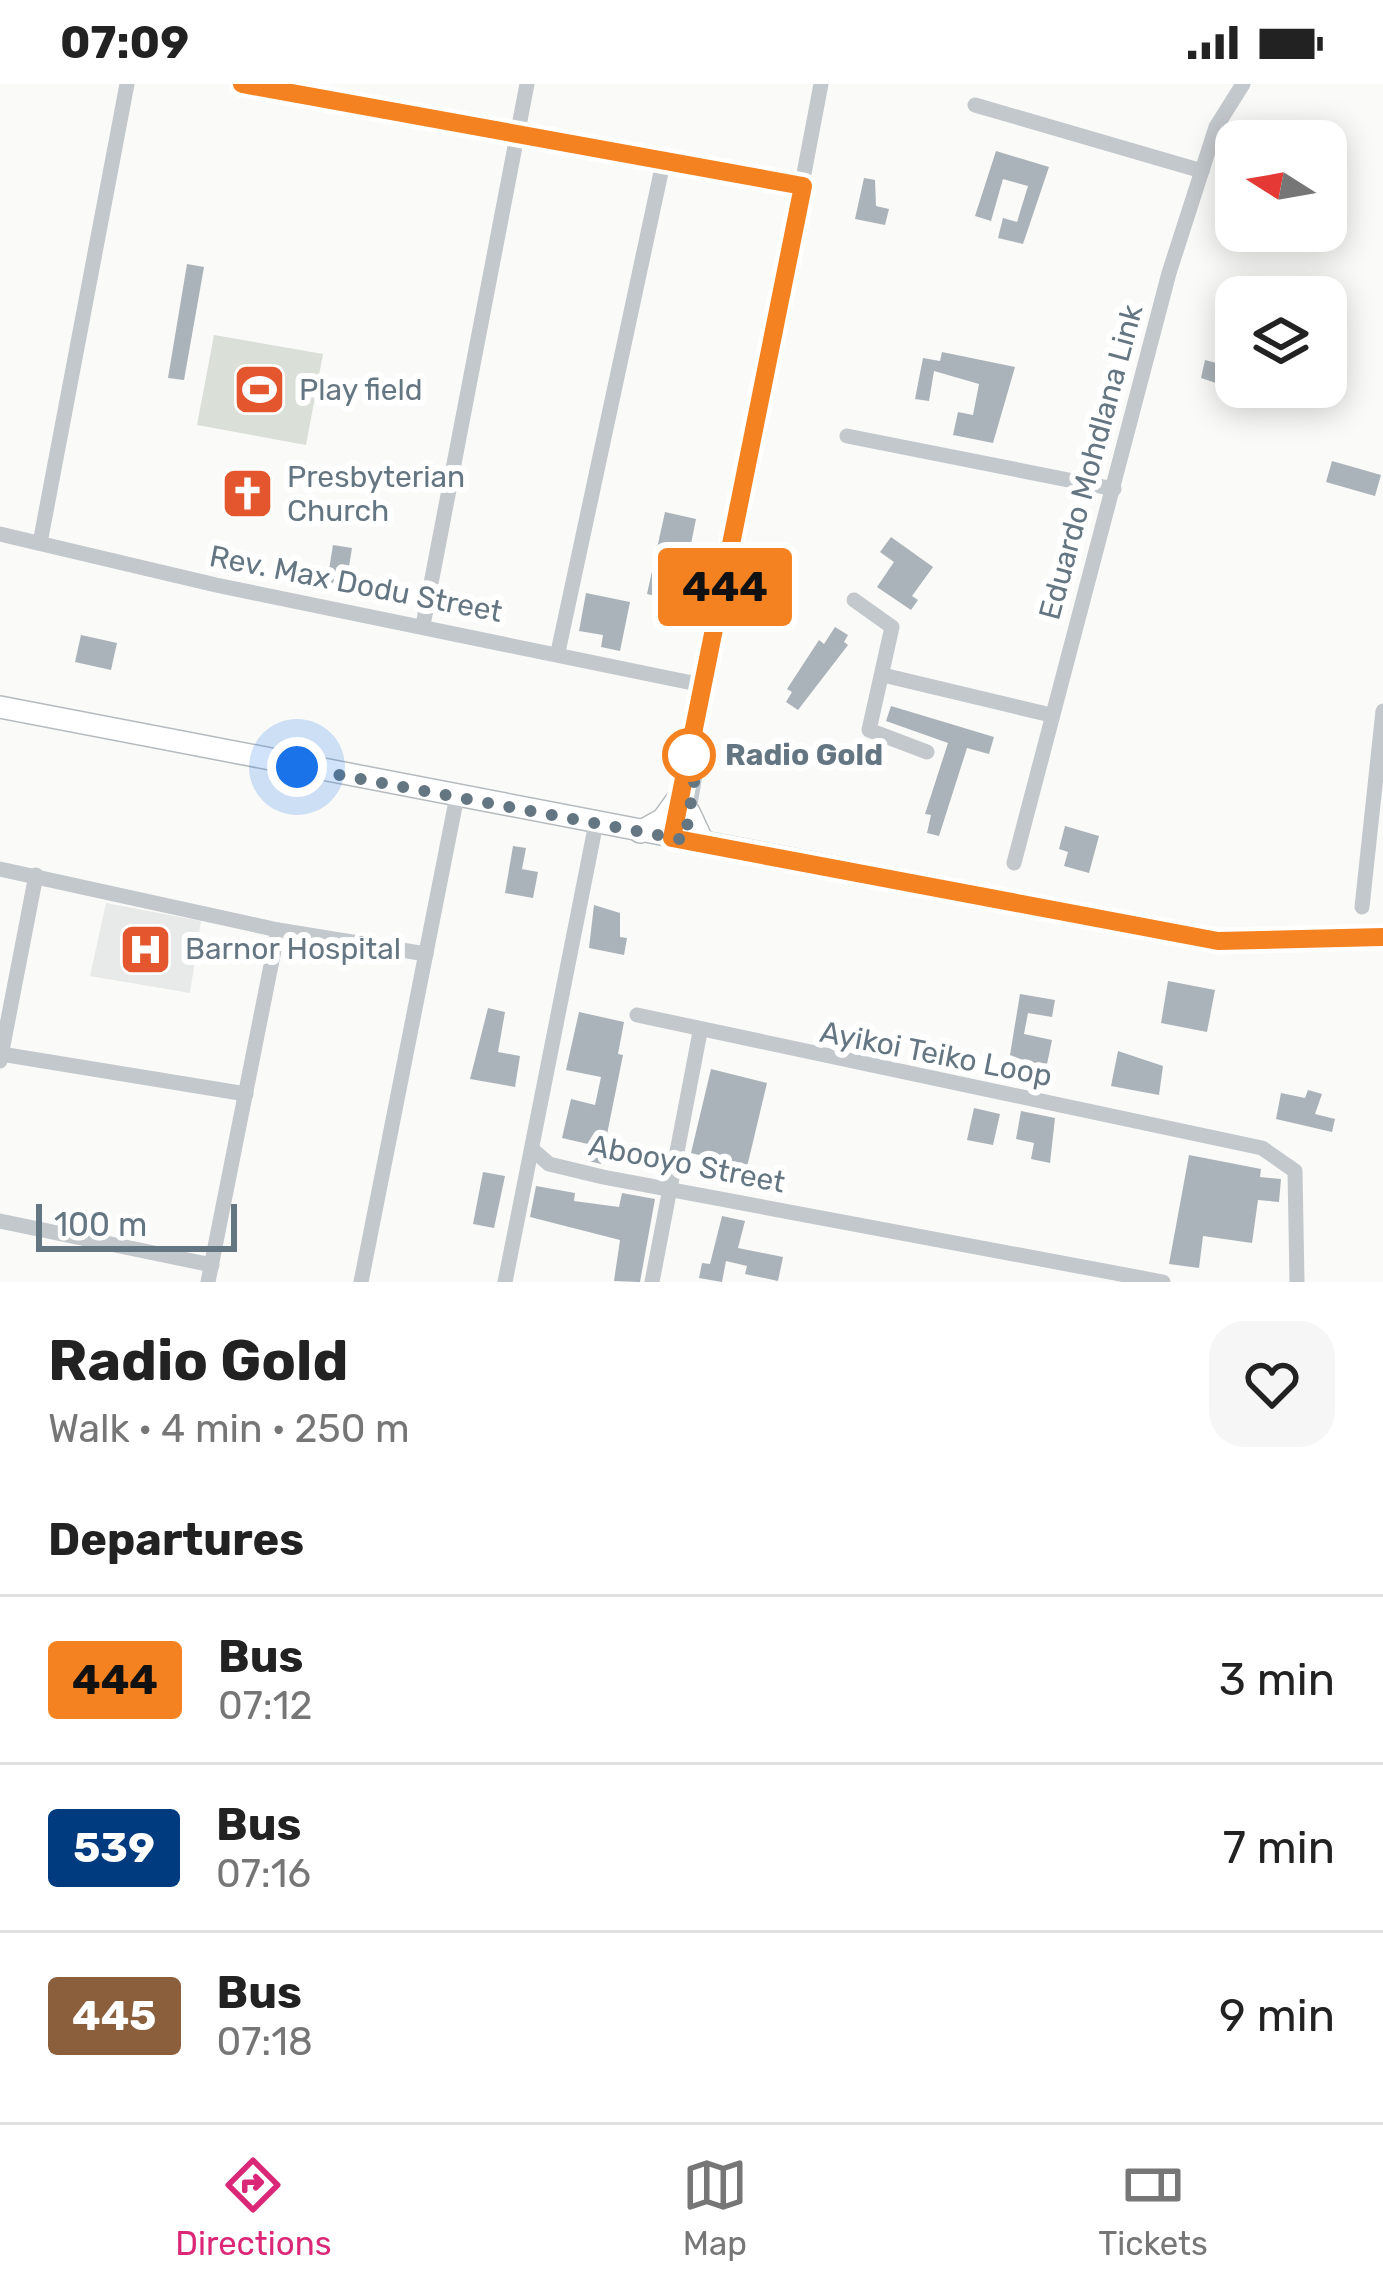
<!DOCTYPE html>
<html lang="en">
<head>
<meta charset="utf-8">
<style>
  :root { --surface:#fff; --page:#f6f6f6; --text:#222; --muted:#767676; --line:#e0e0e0; --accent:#db2777 }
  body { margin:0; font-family:Rubik,sans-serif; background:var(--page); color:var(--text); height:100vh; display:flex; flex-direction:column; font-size:45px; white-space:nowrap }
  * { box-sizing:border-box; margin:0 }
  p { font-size:39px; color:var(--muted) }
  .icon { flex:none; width:66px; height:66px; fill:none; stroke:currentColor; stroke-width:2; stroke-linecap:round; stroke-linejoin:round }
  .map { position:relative; height:1198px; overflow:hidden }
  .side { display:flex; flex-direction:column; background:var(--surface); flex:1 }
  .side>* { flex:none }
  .badge { padding:0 24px; border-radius:9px; font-size:42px; line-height:78px }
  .needle { width:78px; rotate:281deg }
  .fabs { position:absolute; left:1215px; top:36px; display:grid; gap:24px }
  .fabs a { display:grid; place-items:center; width:132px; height:132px; border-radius:24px; background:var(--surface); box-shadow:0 6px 30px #0003; font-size:60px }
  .scale { position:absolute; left:36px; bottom:30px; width:201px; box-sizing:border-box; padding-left:12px; border:6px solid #657683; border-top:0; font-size:33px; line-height:42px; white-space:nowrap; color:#657683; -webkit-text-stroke:9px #fff; paint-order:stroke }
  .you { position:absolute; width:60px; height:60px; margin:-30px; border:9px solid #fff; border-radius:50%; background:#1a73e8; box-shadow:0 0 0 18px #1a73e833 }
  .map>.badge { position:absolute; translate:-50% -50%; box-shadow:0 0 0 6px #fff }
  h2 { padding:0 48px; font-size:45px; line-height:108px }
  .round { display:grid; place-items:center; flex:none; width:126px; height:126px; border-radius:36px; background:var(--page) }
  .head { display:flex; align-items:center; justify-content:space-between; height:204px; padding:0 48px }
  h1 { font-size:57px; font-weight:700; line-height:90px }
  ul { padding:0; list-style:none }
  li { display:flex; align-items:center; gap:36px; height:168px; padding:0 48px; border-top:3px solid var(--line) }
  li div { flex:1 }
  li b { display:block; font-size:45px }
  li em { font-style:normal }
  li .badge { min-width:132px; font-weight:700; text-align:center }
  .status { display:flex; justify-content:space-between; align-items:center; height:84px; padding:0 60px; background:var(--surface); direction:ltr }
  .status svg { height:33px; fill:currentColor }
  .tab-bar { display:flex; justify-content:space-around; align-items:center; height:168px; border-top:3px solid var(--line); background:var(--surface); font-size:33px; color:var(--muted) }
  .tab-bar a { display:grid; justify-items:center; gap:6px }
  .tab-bar .on { color:var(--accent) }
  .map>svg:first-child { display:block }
  .built { fill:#e8e9e9 }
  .green { fill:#dadfd7 }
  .building { fill:#aab3b9 }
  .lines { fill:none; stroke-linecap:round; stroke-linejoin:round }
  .major-casing { stroke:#b5babe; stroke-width:24 }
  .minor { stroke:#c3c8cc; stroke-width:15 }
  .major { stroke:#fff; stroke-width:21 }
  .line-casing { stroke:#fff; stroke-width:27 }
  .line { stroke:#f58220; stroke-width:18 }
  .walk { stroke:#657683; stroke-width:12; stroke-dasharray:0 21.6 }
  .stop-dot { fill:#fff; stroke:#f58220; stroke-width:6 }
  .labels { text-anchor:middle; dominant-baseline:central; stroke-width:12; stroke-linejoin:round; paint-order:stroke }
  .poi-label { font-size:30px; fill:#657683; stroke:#fff; text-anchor:start }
  .street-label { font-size:30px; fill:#657683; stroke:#fff }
  .stop-label { font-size:30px; font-weight:bold; fill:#657683; stroke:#fff; text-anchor:start }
</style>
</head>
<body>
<div class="status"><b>07:09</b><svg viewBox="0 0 49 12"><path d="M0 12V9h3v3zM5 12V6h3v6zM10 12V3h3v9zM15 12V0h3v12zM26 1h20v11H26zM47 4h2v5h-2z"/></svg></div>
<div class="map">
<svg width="1383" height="1198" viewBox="0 0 1383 1198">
  <rect width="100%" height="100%" fill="#fafaf8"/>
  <path class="built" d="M106,819L201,837L190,909L90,892Z"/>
  <path class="green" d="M214,251L323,270L306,361L197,341Z"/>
  <g class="building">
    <path d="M996,67L1049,83L1023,160L998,154L1003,134L1017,138L1028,102L1003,95L991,137L975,132Z"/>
    <path d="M864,94L875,96L876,122L889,125L885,141L855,135Z"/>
    <path d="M187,180L204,183L184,296L168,294Z"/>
    <path d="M1219,266L1233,269L1228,303L1201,294L1205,276L1216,279Z"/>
    <path d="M942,268L1015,283L993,359L953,351L958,328L973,331L979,300L934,287L929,317L915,315L923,274L940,277Z"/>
    <path d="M1332,377L1381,391L1375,412L1326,398Z"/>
    <path d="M665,428L696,435L690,465L697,467L693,485L684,483L677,517L647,510Z"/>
    <path d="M891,453L933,483L912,512L918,516L911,526L877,503L894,478L880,468Z"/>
    <path d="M333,461L352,464L346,501L327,498Z"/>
    <path d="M586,509L630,518L620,567L601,563L603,551L579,547Z"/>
    <path d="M835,543L848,551L844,558L848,561L798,626L786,618L792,608L787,605L819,556L824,560Z"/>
    <path d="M81,551L117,559L111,586L75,578Z"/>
    <path d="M891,622L994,653L989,670L967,664L939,752L927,749L931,731L925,730L948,659L886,637Z"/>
    <path d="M1065,742L1099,752L1089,789L1064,782L1068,768L1059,765Z"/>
    <path d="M513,762L526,764L522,785L538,788L533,814L505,809Z"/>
    <path d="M594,821L620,829V853L627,854L624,871L589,864Z"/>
    <path d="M1168,897L1215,906L1207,948L1161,939Z"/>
    <path d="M1020,910L1055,916L1052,933L1028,929L1024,950L1052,956L1046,985L1010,971Z"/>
    <path d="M488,924L505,928L498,968L520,972L515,1003L470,995Z"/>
    <path d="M579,928L624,938L618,970L623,971L601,1080L585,1076L588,1060L562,1054L571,1015L595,1021L601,993L566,986Z"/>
    <path d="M1118,967L1163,982L1159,1011L1111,1002Z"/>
    <path d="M711,985L767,999L747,1083L691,1069Z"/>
    <path d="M1308,1006L1322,1010L1315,1030L1335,1035L1332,1048L1276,1035L1281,1009L1305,1014Z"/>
    <path d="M974,1024L1000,1030L993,1061L967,1056Z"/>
    <path d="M1021,1027L1055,1034L1050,1079L1031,1075L1034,1059L1016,1055Z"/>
    <path d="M1189,1071L1261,1085L1260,1093L1281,1095L1279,1118L1258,1116L1252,1159L1203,1152L1199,1184L1169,1180Z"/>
    <path d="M483,1088L505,1092L494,1144L473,1140Z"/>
    <path d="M536,1102L575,1109L574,1117L619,1123L622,1109L655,1115L640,1198L614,1197L620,1156L530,1133Z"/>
    <path d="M722,1132L745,1137L738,1164L783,1173L778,1197L745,1190L747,1182L726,1177L722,1198L699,1194L702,1179L710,1180Z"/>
  </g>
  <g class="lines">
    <defs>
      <g id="major">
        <path d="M0,623L1218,857L1383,853"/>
        <path d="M689,728L704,760"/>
        <path d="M640,748L663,735L681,710"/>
      </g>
    </defs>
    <use href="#major" class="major-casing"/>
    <g class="minor">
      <path d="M242,0L803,102"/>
      <path d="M975,21L1202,87"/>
      <path d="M847,352L1114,405"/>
      <path d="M0,450L216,501L707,602"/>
      <path d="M40,459L127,0"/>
      <path d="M854,516L892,543L869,646L927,668"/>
      <path d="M423,541L527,0"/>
      <path d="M558,568L663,79"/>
      <path d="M883,591L1051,631"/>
      <path d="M687,738L696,685"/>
      <path d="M672,754L702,601L708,594L821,0"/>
      <path d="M1014,779L1169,189L1216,43L1243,0"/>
      <path d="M0,785L278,846L426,870"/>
      <path d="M1362,823L1383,627"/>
      <path d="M637,931L1262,1064L1295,1087L1297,1198"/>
      <path d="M1,970L246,1010"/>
      <path d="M0,977L36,791"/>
      <path d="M534,1067L549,1080L603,1093L1163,1198"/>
      <path d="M0,1137L212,1181"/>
      <path d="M208,1198L278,846"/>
      <path d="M361,1198L457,712"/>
      <path d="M505,1198L596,739"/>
      <path d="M652,1198L700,948"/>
    </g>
    <use href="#major" class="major"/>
  </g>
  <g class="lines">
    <defs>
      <path id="line" d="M242,0L803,102L672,754L1218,857L1383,853"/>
    </defs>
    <use href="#line" class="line-casing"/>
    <use href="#line" class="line"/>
    <path class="walk" d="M297,683L685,756L699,666L689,671"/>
  </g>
  <defs>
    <symbol id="stadium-square" viewBox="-11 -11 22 22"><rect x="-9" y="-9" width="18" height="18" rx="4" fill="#e4572e" stroke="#fff"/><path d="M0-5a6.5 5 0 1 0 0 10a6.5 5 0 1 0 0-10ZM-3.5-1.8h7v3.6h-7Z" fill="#fff"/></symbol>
    <symbol id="church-square" viewBox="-11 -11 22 22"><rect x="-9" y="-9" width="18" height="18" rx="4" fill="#e4572e" stroke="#fff"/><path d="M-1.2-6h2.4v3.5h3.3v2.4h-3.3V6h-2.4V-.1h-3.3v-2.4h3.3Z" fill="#fff"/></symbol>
    <symbol id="hospital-square" viewBox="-11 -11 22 22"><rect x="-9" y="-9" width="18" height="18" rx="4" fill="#e4572e" stroke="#fff"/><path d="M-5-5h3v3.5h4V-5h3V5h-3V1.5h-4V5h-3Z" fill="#fff"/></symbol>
  </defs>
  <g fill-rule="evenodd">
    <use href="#stadium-square" x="230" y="276" width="59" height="59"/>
    <use href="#church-square" x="218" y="380" width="59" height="59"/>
    <use href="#hospital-square" x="116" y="836" width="59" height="59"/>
  </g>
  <circle class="stop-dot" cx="689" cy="671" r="24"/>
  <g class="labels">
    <g class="poi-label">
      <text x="299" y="306">Play field</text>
      <text x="287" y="393">Presbyterian<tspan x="287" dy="34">Church</tspan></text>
      <text x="185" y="865">Barnor Hospital</text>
    </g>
    <g class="street-label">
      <text transform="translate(1091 378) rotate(-75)">Eduardo Mohdlana Link</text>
      <text transform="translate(356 500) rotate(11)">Rev. Max Dodu Street</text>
      <text transform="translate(936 970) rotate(11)">Ayikoi Teiko Loop</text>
      <text transform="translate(687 1080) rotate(11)">Abooyo Street</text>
    </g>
    <g class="stop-label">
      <text x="725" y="671">Radio Gold</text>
    </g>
  </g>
</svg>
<div class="fabs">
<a><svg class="needle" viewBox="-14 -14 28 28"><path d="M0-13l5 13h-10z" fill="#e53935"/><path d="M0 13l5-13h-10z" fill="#767676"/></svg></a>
<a><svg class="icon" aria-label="layers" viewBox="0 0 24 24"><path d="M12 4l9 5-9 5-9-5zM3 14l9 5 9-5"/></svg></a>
</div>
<div class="scale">100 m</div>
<div class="you" style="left:297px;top:683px"></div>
<b class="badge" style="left:725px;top:503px;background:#f58220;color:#111">444</b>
</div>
<section class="side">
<div class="head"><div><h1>Radio Gold</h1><p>Walk · 4 min · 250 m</p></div><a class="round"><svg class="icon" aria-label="heart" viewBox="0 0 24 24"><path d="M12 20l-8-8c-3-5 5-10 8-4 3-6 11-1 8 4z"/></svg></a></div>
<h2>Departures</h2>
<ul>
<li><span class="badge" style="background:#f58220;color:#111">444</span><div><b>Bus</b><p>07:12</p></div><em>3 min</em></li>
<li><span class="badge" style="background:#003b80;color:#fff">539</span><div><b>Bus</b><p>07:16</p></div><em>7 min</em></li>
<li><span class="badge" style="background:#8b5e3c;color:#fff">445</span><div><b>Bus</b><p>07:18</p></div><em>9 min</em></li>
</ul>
</section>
<nav class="tab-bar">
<a class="on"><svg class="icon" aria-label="directions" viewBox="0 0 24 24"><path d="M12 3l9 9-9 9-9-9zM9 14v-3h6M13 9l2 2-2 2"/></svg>Directions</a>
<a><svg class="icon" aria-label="map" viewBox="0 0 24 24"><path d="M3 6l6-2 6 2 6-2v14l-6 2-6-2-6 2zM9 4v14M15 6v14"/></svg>Map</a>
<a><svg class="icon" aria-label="tickets" viewBox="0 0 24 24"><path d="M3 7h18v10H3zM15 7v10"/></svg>Tickets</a>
</nav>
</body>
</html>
